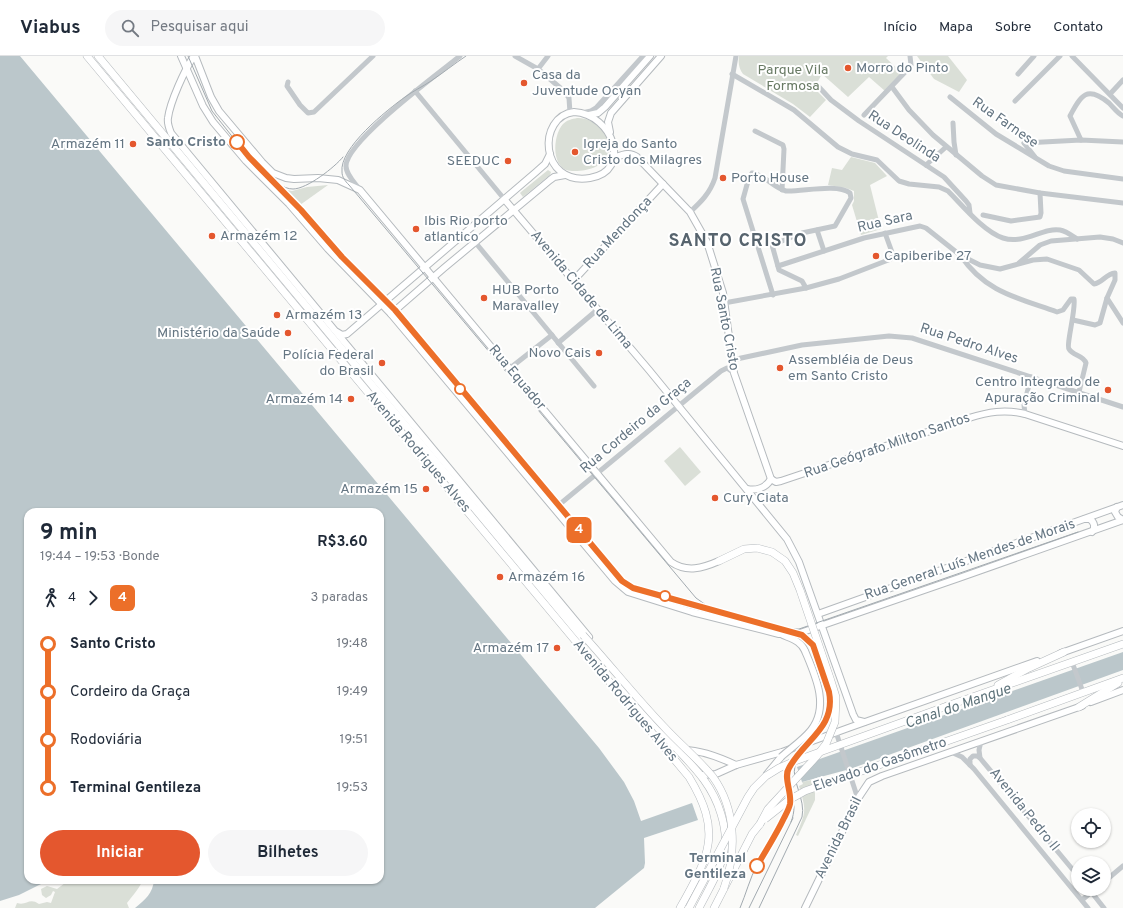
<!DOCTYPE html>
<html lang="pt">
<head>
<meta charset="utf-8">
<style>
  :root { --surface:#fff; --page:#f6f6f7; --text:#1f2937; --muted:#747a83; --line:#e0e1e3; --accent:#e4572e }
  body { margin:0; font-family:Overpass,sans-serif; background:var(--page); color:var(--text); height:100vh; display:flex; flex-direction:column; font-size:15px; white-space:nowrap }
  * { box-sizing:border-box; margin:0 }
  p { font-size:13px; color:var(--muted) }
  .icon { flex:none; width:22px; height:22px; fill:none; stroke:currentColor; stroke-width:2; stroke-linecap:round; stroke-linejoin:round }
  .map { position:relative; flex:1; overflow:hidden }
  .details { position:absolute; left:24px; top:452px; width:360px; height:376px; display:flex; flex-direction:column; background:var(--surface); border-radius:12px; box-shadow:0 1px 3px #0004 }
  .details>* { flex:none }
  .badge { padding:0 8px; border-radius:6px; font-size:14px; line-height:26px }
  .fabs { position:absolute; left:1071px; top:752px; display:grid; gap:8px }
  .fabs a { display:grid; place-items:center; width:40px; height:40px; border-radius:50%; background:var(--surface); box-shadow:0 1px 3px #0004; font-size:20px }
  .map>.badge { position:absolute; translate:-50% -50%; box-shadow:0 0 0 2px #fff }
  .legs { display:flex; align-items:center; gap:6px; height:44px; padding:0 16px; font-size:13px }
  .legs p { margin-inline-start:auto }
  .summary { display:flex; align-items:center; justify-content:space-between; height:68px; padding:0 16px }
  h1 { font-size:22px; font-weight:700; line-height:30px }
  .primary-button { display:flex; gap:8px; margin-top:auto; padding:8px 16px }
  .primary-button a { flex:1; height:46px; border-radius:24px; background:var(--accent); color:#fff; font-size:16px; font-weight:700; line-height:46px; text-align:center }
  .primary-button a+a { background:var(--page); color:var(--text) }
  ul { padding:0 16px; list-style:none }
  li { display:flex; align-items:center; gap:14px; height:48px; font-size:15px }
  li i { display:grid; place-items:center; width:6px; height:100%; margin:0 5px; background:currentColor }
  li i::after { content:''; width:10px; height:10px; margin:-5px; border:3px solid; border-radius:50%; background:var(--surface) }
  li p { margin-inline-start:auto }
  li:first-child i { background:linear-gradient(#0000 50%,currentColor 0) }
  li:last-child i { background:linear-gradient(currentColor 50%,#0000 0) }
  header { display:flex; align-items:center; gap:24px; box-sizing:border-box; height:56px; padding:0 20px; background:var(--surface); border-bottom:1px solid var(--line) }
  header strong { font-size:19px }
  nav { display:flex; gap:22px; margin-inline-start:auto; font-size:14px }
  .search { width:280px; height:36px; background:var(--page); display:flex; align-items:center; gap:10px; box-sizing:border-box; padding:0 14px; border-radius:22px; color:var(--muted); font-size:15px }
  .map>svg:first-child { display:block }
  .green { fill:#dadfd7 }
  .water { fill:#bbc7cb }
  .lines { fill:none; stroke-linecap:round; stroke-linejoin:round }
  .major-casing { stroke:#b5babe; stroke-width:8 }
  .highway-casing { stroke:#b4b9bd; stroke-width:8 }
  .minor { stroke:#c3c8cc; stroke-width:5 }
  .major { stroke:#fff; stroke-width:6 }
  .highway { stroke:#fff; stroke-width:7 }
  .tram { stroke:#a2aab0; stroke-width:1 }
  .major-bridge-casing { stroke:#b5babe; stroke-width:8; stroke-linecap:butt }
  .highway-bridge-casing { stroke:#b4b9bd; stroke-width:8; stroke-linecap:butt }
  .major-bridge { stroke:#fff; stroke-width:6 }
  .highway-bridge { stroke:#fff; stroke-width:7 }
  .line-1-casing { stroke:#fff; stroke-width:9 }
  .line-1 { stroke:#ec6f29; stroke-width:6 }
  .poi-dot { fill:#e4572e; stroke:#fff; stroke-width:1.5 }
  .stop-1-dot { fill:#fff; stroke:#ec6f29; stroke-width:2 }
  .labels { text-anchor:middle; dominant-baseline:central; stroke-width:4; stroke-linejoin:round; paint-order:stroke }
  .poi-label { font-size:14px; fill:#657683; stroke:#fff; text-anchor:start }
  .park-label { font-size:14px; fill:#687a64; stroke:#fff }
  .street-label { font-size:14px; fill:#657683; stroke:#fff }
  .stop-label { font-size:14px; font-weight:bold; fill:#657683; stroke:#fff; text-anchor:end }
  .water-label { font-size:15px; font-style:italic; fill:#60757c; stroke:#fff }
  .district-label { font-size:18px; font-weight:bold; letter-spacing:1px; fill:#57646e; stroke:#fff }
</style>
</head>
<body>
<header>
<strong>Viabus</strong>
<div class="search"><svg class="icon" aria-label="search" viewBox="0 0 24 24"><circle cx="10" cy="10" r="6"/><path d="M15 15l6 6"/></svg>Pesquisar aqui</div>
<nav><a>Início</a><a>Mapa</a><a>Sobre</a><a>Contato</a></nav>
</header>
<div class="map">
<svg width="1123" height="852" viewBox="0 0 1123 852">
  <rect width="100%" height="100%" fill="#fafaf8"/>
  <g class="green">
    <path d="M739,0H888L886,2L903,18L885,35L869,21L848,41L822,18L814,32L826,44L810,61L793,48L743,18C739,13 738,7 739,0Z"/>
    <path d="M917,0H948L967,24L959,36L934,23Z"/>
    <path d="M577,62C593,61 612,77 610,95C608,110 585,116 572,115C551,115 552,80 563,68C567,64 572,63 577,62Z"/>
    <path d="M851,101L875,107L887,120L870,129L881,173L861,179L852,149L854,145V135L846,132L828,129L832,112L842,114Z"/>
    <path d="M548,114L551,116L550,119L523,141L520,137L521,136Z"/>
    <path d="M328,129L300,149L287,134L292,135L307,131Z"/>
    <path d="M680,391L701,416L685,430L664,405Z"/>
    <path d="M811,724L815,737V744L798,780L796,779C807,755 806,754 799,730L803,728L802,726Z"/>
    <path d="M69,824H141L142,826C138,834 132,840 127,847L129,852H15L17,847C27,850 29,841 39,848L47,846L51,847L55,836L53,835L51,839L46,842L42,839L41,833L47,830L57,833Z"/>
  </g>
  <g class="water">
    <path d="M0,0H20L599,692L624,726L634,745L641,765L692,747L698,764L644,782L645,807L644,812L595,852H135C145,844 153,837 154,824H380V456H28V824H49L19,839L0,845Z"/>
    <path d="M1123,596V614L850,713L802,726L797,711Z"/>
  </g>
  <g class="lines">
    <defs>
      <g id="major">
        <path d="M181,0L203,50L213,66L246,105L289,148L328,193L391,258L615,525L628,536L692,556L779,578H797L959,522L1123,464"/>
        <path d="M194,0C185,13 170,46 168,62C167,67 169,72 171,77L589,581"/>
        <path d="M195,0L211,41L219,55L262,106L273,117L286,122L294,123L318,122L338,124L360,134L671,506C687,517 703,512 719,505"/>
        <path d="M574,56C613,58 633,115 590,122C539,130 537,60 574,56Z"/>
        <path d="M589,59L598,57L605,51L650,0"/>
        <path d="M610,76L608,66L611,57L661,0"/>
        <path d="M613,102C622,99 629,95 637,101L690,156L707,186L723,237L734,317L771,423"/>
        <path d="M505,144L649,314L787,483L799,506L853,658L856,664L864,666"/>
        <path d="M573,225L663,128"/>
        <path d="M391,258L444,212L550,124L554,121L565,119"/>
        <path d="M337,276L342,279L347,278L536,116L545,108L550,98"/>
        <path d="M771,423L776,426L781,425L969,362C988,356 1005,353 1025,358L1123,390"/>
        <path d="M747,433C756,435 766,432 771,423"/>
        <path d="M1117,451L1115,456L1118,461L1123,464"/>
        <path d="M1085,463H1090C1094,466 1096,471 1092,476"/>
        <path d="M818,558L1123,449"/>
        <path d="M783,579C792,583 801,585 805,595"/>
        <path d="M1061,597L1123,575"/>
        <path d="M1091,646L1123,634"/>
        <path d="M684,694C702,694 721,702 736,709"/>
        <path d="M767,718L781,701"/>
        <path d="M702,719L716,718L736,709L782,696L851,671L1037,605"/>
        <path d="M805,852L859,741L869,726L882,720L1082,650"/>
      </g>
      <g id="highway">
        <path d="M87,0L689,721C723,777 709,800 680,852"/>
        <path d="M98,0L585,585"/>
        <path d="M620,627C635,645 650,663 665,680C688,706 711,724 721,758C724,768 726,778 725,788C723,811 709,832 699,852"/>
        <path d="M998,629L1029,612L1064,596"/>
        <path d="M947,650L1123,588"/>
        <path d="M1079,651L1118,627"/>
        <path d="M1007,664L1123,622"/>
        <path d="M714,852L752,778L760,768"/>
      </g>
    </defs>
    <use href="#major" class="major-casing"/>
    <use href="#highway" class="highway-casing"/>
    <g class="minor">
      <path d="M515,0L538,13L564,35L569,42L570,57"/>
      <path d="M1072,0L1123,52"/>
      <path d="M538,13L548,0"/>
      <path d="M732,18L794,54L838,91L852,98L877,104L899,125L909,128L939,131L948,135C962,149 984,176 1003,182C1024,189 1043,171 1060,174C1066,175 1071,179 1077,183"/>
      <path d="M1018,18L1034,0"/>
      <path d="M288,26L287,30L300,49L308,57L314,56L373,0"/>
      <path d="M818,30L831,44L859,65L944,121L966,145L969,149L970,157"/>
      <path d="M892,31L909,54L933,79L982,120L996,129L1040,137L1123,147"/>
      <path d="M415,35L505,144"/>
      <path d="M1110,38L1123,24"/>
      <path d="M950,41L996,78L1049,110L1064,115L1123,123"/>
      <path d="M1015,45L1060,0"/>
      <path d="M582,57L591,55L596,52L643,0"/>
      <path d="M864,59L909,12L911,9L910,0"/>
      <path d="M953,67L954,86L956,99"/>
      <path d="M755,75L783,89L784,93L782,134"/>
      <path d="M1081,84L1070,60C1081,39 1087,29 1109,47C1114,52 1117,57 1123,60"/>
      <path d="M1024,87L1081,84L1123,86"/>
      <path d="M1024,87L1035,101"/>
      <path d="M926,109L946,91"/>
      <path d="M360,134C356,128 346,119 346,110C346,85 439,17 460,0"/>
      <path d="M690,156C701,146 710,137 715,122L736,0"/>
      <path d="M983,159L1011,165L1040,161L1041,157L1040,137"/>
      <path d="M817,174L824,195"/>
      <path d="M475,186L594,330"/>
      <path d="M961,200C985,236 1018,242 1057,256L1063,254L1071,243H1074C1076,253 1066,289 1069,293C1073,300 1083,299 1086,307L1079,336"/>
      <path d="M1019,207L1040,189L1051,185L1100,181L1113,183L1123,187"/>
      <path d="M778,210L864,182L920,170L926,172L960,199L980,209L1000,213L1033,204L1047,203L1079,214L1094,228C1102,227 1106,218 1115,217V224L1107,242L1100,267L1095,269L1073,264"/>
      <path d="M773,239L743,143L748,125L752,117C765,119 774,132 786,135C802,136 837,127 850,137L851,142L835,170L802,177L772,189L779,214L802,225L806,232"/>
      <path d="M1107,242L1123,267"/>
      <path d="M724,247L806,232L839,223L891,203L893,199L885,177"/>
      <path d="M558,287L597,254"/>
      <path d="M732,304L802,289L889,280L912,282L1123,351"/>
      <path d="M509,313L552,279"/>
      <path d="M1025,358L1024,349L1031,321"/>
      <path d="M554,453L721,315L727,312L734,317"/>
      <path d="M1072,606L1083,636"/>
      <path d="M836,676L856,737L859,741"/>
      <path d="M981,685L979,694L980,702L1078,820"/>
      <path d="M951,696L962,701L974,713L1088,852"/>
      <path d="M970,709V703L973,700H977L980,702"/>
      <path d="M1104,826L1123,810"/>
      <path d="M1089,833L1104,852"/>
      <path d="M1082,844L1095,833"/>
    </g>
    <use href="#major" class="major"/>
    <use href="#highway" class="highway"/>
    <g class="tram">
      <path d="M188,0L212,55L246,98L293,146L342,201L395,254L618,521L625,528L633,532L703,551"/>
      <path d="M466,0C454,8 443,17 431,25C422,31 413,35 405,41C387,54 339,92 342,116C342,121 345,125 349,129L696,542L706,549L719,554L803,577L811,583L816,588C823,605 837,641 832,658C829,668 822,676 815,684C809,691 798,700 795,710C791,724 806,744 802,761L759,852"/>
      <path d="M279,128C283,131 288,133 293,133C307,133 335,111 343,101"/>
      <path d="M794,573H799L1078,476"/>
      <path d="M791,766C793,761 794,756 794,751C793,739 783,725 788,713C790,709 793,706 795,703"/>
      <path d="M740,852C746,838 750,822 757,809C766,793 790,761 790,744"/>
      <path d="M749,852L793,762"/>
    </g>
    <defs>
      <path id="major-bridge" d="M781,701C791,692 803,684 811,674C830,650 815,619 805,595"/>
      <g id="highway-bridge">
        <path d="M719,505L744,493L757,492L772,496L785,505L793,517L800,534L831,625L836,641L835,666L826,688L816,701L768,753L760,768"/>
        <path d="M583,579C611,610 637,643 666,673C681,689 699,704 713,721C736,753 737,796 724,832"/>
        <path d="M765,763L789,744L805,735L1007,664"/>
        <path d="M689,852L748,741L754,732L766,720L779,712L795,705L947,650"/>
      </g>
    </defs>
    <use href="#major-bridge" class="major-bridge-casing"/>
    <use href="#highway-bridge" class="highway-bridge-casing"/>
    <use href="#major-bridge" class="major-bridge"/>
    <use href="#highway-bridge" class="highway-bridge"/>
  </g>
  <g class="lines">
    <defs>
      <path id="line-1" d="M237,86L249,101L301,154L342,201L395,254L622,525L633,532L802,579L813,589L829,636C836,672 804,684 789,712C783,721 792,736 790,748C789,753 786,758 784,762C776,779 766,794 757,810"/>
    </defs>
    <use href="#line-1" class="line-1-casing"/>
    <use href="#line-1" class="line-1"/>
  </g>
  <g class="poi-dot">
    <circle cx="848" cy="12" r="4"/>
    <circle cx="524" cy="27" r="4"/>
    <circle cx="133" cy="88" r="4"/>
    <circle cx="575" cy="96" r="4"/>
    <circle cx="508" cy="105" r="4"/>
    <circle cx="723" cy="122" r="4"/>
    <circle cx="416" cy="173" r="4"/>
    <circle cx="212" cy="180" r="4"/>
    <circle cx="876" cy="200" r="4"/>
    <circle cx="484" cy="242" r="4"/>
    <circle cx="277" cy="259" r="4"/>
    <circle cx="288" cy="277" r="4"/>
    <circle cx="599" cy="297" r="4"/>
    <circle cx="382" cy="307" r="4"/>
    <circle cx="780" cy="312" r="4"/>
    <circle cx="1108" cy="334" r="4"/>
    <circle cx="351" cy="343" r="4"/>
    <circle cx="426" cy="433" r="4"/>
    <circle cx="715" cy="442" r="4"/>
    <circle cx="500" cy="521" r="4"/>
    <circle cx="557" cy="592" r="4"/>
  </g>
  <g class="stop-1-dot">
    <circle cx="237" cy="86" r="7"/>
    <circle cx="460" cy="333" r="5"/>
    <circle cx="665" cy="540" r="5"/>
    <circle cx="757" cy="810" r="7"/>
  </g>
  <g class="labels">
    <g class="poi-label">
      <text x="856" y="12">Morro do Pinto</text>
      <text x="532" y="19">Casa da<tspan x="532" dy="16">Juventude Ocyan</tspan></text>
      <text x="125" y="88" text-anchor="end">Armazém 11</text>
      <text x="583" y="88">Igreja do Santo<tspan x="583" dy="16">Cristo dos Milagres</tspan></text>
      <text x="500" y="105" text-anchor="end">SEEDUC</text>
      <text x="731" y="122">Porto House</text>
      <text x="424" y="165">Ibis Rio porto<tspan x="424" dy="16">atlantico</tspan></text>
      <text x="220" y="180">Armazém 12</text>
      <text x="884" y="200">Capiberibe 27</text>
      <text x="492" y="234">HUB Porto<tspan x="492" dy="16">Maravalley</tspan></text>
      <text x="285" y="259">Armazém 13</text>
      <text x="280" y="277" text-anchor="end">Ministério da Saúde</text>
      <text x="591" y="297" text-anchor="end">Novo Cais</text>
      <text x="374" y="299" text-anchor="end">Polícia Federal<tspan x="374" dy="16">do Brasil</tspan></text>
      <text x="788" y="304">Assembléia de Deus<tspan x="788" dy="16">em Santo Cristo</tspan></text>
      <text x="1100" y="326" text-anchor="end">Centro Integrado de<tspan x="1100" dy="16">Apuração Criminal</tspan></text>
      <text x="343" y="343" text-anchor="end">Armazém 14</text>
      <text x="418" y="433" text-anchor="end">Armazém 15</text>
      <text x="723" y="442">Cury Ciata</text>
      <text x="508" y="521">Armazém 16</text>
      <text x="549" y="592" text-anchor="end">Armazém 17</text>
    </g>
    <g class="park-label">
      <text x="793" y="14">Parque Vila<tspan x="793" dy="16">Formosa</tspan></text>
    </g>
    <g class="street-label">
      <text transform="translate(1005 67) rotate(35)">Rua Farnese</text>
      <text transform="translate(904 81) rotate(33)">Rua Deolinda</text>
      <text transform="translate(885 166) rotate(-13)">Rua Sara</text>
      <text transform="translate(618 177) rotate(-47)">Rua Mendonça</text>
      <text transform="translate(581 234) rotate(50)">Avenida Cidade de Lima</text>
      <text transform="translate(724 263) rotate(79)">Rua Santo Cristo</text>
      <text transform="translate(969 288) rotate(18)">Rua Pedro Alves</text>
      <text transform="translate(517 322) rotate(50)">Rua Equador</text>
      <text transform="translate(636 370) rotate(-40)">Rua Cordeiro da Graça</text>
      <text transform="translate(887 390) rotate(-19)">Rua Geógrafo Milton Santos</text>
      <text transform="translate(418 396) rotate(50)">Avenida Rodrigues Alves</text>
      <text transform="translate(970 504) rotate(-19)">Rua General Luís Mendes de Morais</text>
      <text transform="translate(625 645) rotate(50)">Avenida Rodrigues Alves</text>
      <text transform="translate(880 709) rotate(-19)">Elevado do Gasômetro</text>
      <text transform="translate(1024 754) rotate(51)">Avenida Pedro II</text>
      <text transform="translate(839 782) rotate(-64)">Avenida Brasil</text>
    </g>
    <g class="stop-label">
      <text x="226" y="86">Santo Cristo</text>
      <text x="746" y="802">Terminal<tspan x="746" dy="16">Gentileza</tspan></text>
    </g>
    <g class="water-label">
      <text transform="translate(958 651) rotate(-19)">Canal do Mangue</text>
    </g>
    <g class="district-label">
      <text x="738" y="185">SANTO CRISTO</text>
    </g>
  </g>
</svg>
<div class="fabs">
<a><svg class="icon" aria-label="locate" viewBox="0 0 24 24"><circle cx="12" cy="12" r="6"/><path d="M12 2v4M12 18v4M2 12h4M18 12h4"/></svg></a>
<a><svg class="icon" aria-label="layers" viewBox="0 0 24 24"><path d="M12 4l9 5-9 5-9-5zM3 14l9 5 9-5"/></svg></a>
</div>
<b class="badge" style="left:579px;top:474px;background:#ec6f29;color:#fff">4</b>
<section class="details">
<div class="summary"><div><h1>9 min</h1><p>19:44 – 19:53 · Bonde</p></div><b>R$3.60</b></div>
<div class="legs"><svg class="icon" aria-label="walk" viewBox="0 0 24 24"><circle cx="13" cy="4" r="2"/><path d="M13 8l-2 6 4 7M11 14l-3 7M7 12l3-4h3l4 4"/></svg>4<svg class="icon" aria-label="forward" viewBox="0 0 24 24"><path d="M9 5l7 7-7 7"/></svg><b class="badge" style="background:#ec6f29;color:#fff">4</b><p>3 paradas</p></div>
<ul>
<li><i style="color:#ec6f29"></i><b>Santo Cristo</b><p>19:48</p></li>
<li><i style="color:#ec6f29"></i><span>Cordeiro da Graça</span><p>19:49</p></li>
<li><i style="color:#ec6f29"></i><span>Rodoviária</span><p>19:51</p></li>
<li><i style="color:#ec6f29"></i><b>Terminal Gentileza</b><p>19:53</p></li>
</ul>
<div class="primary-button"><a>Iniciar</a><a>Bilhetes</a></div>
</section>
</div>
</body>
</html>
